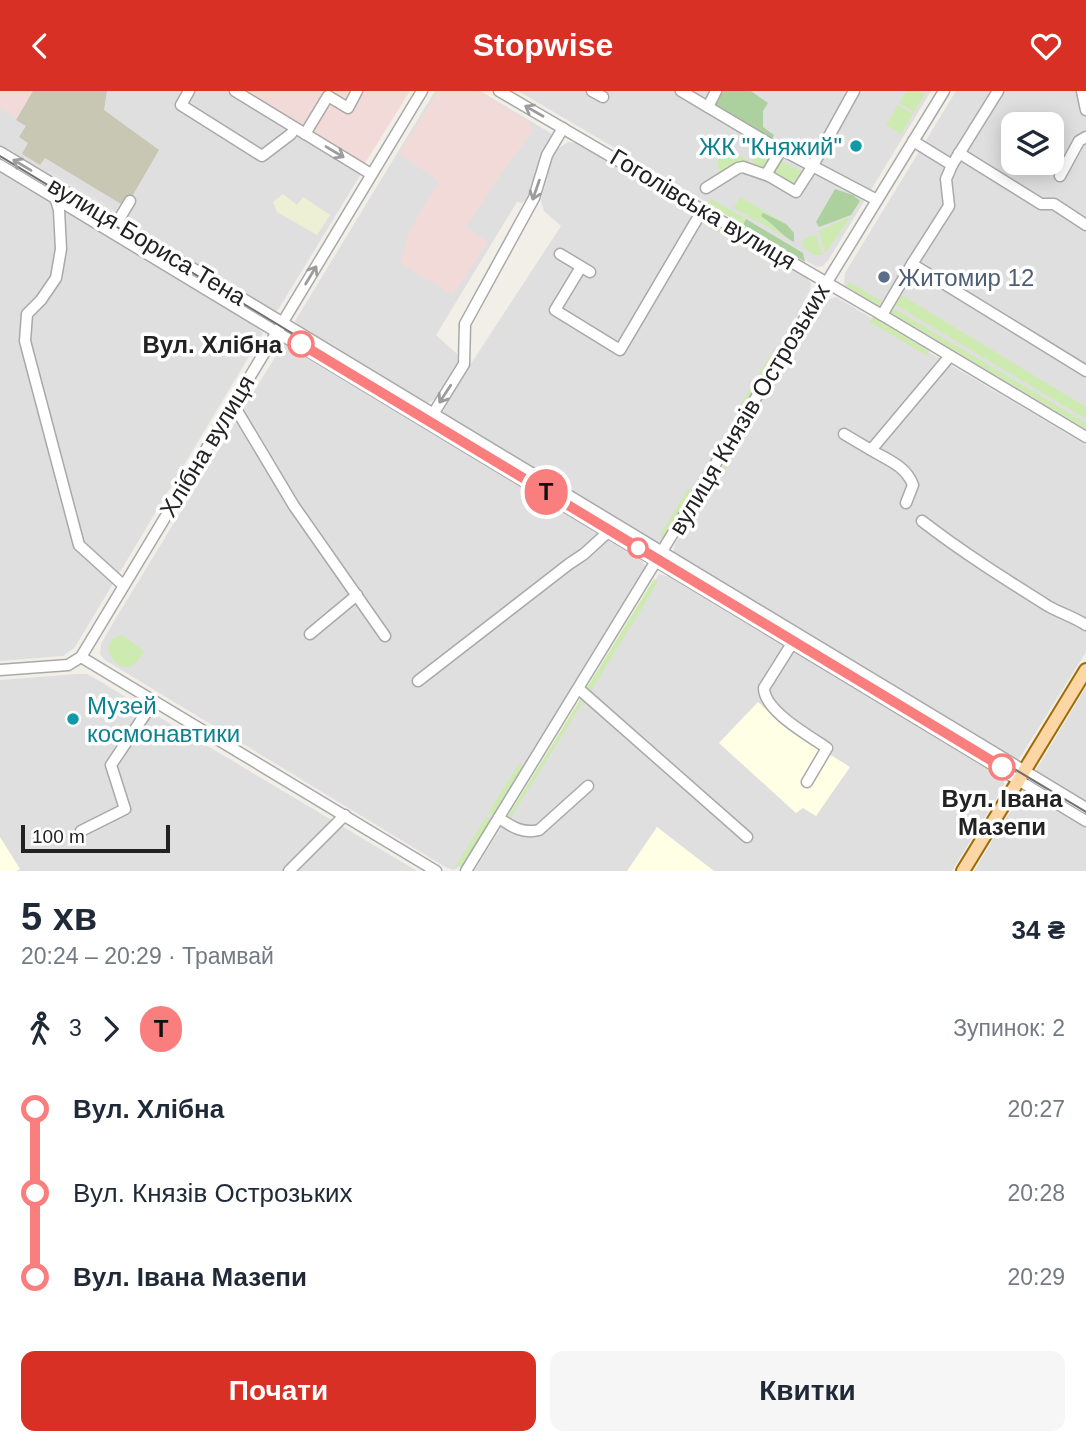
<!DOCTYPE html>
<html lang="uk">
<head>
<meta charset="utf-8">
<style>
  :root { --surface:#fff; --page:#f6f6f7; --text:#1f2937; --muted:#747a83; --accent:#d93025 }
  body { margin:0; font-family:Helvetica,sans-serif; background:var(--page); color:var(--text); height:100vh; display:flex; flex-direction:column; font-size:26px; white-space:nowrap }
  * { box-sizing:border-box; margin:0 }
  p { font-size:23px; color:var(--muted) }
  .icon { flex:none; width:38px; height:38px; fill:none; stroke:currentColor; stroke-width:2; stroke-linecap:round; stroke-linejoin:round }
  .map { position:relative; height:780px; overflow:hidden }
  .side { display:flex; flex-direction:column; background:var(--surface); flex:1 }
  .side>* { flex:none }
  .badge { padding:0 14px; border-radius:23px; font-size:24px; line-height:46px }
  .tools { position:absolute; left:1001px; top:21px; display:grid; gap:14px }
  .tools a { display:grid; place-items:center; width:63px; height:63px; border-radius:14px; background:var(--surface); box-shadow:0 4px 18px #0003; font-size:35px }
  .scale { position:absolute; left:21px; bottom:18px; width:149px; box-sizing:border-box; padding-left:7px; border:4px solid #222; border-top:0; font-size:19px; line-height:24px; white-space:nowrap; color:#222; -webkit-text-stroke:5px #fff; paint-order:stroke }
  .map>.badge { position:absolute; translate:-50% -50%; box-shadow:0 0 0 4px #fff }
  .legs { display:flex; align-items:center; gap:10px; height:77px; padding:0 21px; font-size:23px }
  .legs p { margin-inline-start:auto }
  .summary { display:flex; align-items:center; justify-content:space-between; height:119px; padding:0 21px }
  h1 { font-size:38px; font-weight:700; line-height:52px }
  .primary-button { display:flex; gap:14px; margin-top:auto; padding:14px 21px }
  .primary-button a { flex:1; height:80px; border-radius:14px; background:var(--accent); color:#fff; font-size:28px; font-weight:700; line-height:80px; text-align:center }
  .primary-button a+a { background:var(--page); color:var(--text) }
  ul { padding:0 21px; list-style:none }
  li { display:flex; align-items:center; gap:24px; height:84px; font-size:26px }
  li i { display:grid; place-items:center; width:10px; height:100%; margin:0 9px; background:currentColor }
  li i::after { content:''; width:18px; height:18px; margin:-9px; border:5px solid; border-radius:50%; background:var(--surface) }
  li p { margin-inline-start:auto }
  li:first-child i { background:linear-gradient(#0000 50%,currentColor 0) }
  li:last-child i { background:linear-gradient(currentColor 50%,#0000 0) }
  header { display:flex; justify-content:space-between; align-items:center; height:91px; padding:0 21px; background:var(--accent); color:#fff; font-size:32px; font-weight:700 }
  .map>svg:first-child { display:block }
  .residential { fill:#e0dfdf; fill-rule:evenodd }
  .commercial { fill:#f2dad9 }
  .education { fill:#ffffe5 }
  .construction { fill:#c7c7b4 }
  .farmland { fill:#eef0d5 }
  .grass { fill:#cdebb0 }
  .forest { fill:#add19e }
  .parking { fill:#e2e2e2 }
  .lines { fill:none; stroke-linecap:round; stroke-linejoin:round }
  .minor-casing { stroke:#a9a9a9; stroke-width:13 }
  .major-casing { stroke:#a06b00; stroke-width:16 }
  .minor { stroke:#fff; stroke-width:10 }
  .major { stroke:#fcd6a4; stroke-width:12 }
  .tram { stroke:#707070; stroke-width:2 }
  .oneway { stroke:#9c9c9c }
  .line-1-casing { stroke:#fff; stroke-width:16 }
  .line-1 { stroke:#fb7e7e; stroke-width:10 }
  .culture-dot { fill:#0f9aa8; stroke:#fff; stroke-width:2.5 }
  .service-dot { fill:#5c6f8a; stroke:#fff; stroke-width:2.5 }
  .stop-1-dot { fill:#fff; stroke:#fb7e7e; stroke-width:3.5 }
  .labels { text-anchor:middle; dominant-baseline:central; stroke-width:7; stroke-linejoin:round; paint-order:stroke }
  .culture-label { font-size:24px; fill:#0d838f; stroke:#fff; text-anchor:end }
  .street-label { font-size:24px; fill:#222; stroke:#fff }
  .service-label { font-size:24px; fill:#4e5e75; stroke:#fff; text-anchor:start }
  .stop-label { font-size:24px; font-weight:bold; fill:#222; stroke:#fff; text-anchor:end }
</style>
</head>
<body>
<header><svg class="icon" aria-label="back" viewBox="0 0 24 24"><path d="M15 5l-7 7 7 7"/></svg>Stopwise<svg class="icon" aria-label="heart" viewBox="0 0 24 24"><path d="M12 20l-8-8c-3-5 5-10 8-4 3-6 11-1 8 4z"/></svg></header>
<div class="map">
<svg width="1086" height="780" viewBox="0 0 1086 780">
  <rect width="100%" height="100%" fill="#f2efe9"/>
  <g class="residential">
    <path d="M0,0H228L361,83L278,219L272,221L129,135L50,80L45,83L0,56Z"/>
    <path d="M435,0H480L554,44L531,105L522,112L517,111L436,244L457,263L458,274L435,308L425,313L298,236L295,230Z"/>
    <path d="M518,0H931L829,168L823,175L817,176Z"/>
    <path d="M956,0H1086V338L844,194L845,182ZM1013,33H1052V72H1013Z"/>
    <path d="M568,51L577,52L807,187L811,192L810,199L791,237L664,447L657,453L445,324L443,322L446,311L561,135L544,120L541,109L554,60Z"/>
    <path d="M0,81L257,236L263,242L75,556L63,565L0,570Z"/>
    <path d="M836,206L1086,354V561L1019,668L1013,667L688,473L674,464L673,461L675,453L817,220L824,210Z"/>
    <path d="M283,253L573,427L642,470L646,476L463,774L454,779L447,777L105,569L100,563L101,553L116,527Z"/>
    <path d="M659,483L670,486L1004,687V693L996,708L952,780H474Z"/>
    <path d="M77,583H87L98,589L137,613L142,620L154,623L417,780H0V589Z"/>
    <path d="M1086,596V711L1038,683L1036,679Z"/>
    <path d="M1022,701H1028L1086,735V780H974Z"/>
  </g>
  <g class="commercial">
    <path d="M0,0H33L17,27L0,16Z"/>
    <path d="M245,0H410L365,72L358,70Z"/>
    <path d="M438,0H478L529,31L532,41L502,81L466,136L488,151L453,204L400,172L409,141L439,90L399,63Z"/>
  </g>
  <g class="education">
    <path d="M758,611L784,635L850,676L816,725L803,717L796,722L719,652Z"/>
    <path d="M657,736L714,780H627Z"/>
    <path d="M0,746L20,778L17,780H0Z"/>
  </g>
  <path class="construction" d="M33,0H107L104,19L159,59L126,116L45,67L40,74L22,63L28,52L19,46L26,35L16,29Z"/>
  <path class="farmland" d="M283,103L297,114L303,106L330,124L317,144L277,121L273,111Z"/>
  <g class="grass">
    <path d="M906,0H920L925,3L914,21L899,12Z"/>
    <path d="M898,14L913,23L901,43L886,34Z"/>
    <path d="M703,44L749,70L724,84L718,78C719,64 713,55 701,48Z"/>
    <path d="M761,55L768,59L773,66L767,75L760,78L752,70Z"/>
    <path d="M781,70L803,81L796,95L772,81L777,71Z"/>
    <path d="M740,106L786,133L794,142V151L734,117Z"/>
    <path d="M711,108L746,128L743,134L708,113Z"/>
    <path d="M702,126L781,172L778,177L700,130Z"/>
    <path d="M849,126L850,127L825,162L819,140Z"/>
    <path d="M813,144L816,145L822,164H815L802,156L804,148Z"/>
    <path d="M849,191L885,212L882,217L846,195Z"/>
    <path d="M900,203L1086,316V328L894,213Z"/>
    <path d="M891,216L1086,332V338L888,220Z"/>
    <path d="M873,226L929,260L926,264L870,231Z"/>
    <path d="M771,263L774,265L740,321L737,320Z"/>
    <path d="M734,357L737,359L698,423L695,421Z"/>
    <path d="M688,398L692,400L664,447L660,444Z"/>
    <path d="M654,488L658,491L589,603L585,600Z"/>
    <path d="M122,544L144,560C140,566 136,575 128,576C115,579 95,550 122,544Z"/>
    <path d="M583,604L586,606L508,731L505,730Z"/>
    <path d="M519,673L524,676L493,725L488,722Z"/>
    <path d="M486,726L491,729L463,774L455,776Z"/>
  </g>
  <g class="forest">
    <path d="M720,0H751L768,12L763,20V36L774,44L772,47L719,17L715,11Z"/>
    <path d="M835,98L853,104L860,110L851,124L819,136L816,131Z"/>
    <path d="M763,122L786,133L794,142V151C781,144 774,133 761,125Z"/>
    <path d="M746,128L803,162L805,171L743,134Z"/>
  </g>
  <path class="parking" d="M51,80L122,123L119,128L45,83Z"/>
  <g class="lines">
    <defs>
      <g id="minor">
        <path d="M189,0L181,14L262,65L291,43L295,37"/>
        <path d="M235,0L371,83"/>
        <path d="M499,0L882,224L1086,346"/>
        <path d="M592,0L603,6"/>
        <path d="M681,0L765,50L877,109"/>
        <path d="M1082,0L1086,19"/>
        <path d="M708,16L716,0"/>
        <path d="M305,43L328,5L348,17L357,0"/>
        <path d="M913,50L952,74L946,88L949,115L912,173L1086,280"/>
        <path d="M781,59L767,82L769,85L796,101L812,76L854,0"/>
        <path d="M0,61L1086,717"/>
        <path d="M959,62L1041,113H1054L1086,134"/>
        <path d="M0,74L1086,730"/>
        <path d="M952,74L998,0"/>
        <path d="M1060,85L1079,50L1086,46"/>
        <path d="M706,97L738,77L743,76L769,85"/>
        <path d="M56,109L59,119L61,158L56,187L41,209L27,223L25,250L79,454L123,494"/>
        <path d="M115,135L130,110"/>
        <path d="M560,163L590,181"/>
        <path d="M581,176L555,219L620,259L703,118"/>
        <path d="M882,224L912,173"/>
        <path d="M233,313L294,415L385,545"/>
        <path d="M430,328L464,273L465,233L534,107L547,64L563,37"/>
        <path d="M844,343L871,359"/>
        <path d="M906,412L913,394C906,375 888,369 871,359L950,265"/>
        <path d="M922,430C962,461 1005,488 1048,515C1060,522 1074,526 1086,534"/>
        <path d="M310,543L357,504"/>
        <path d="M791,554L764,597C764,620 810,645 827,657L807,691"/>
        <path d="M81,566L436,780"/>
        <path d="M0,579L68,574L81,566L422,0"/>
        <path d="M418,590L569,473L584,463L607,442"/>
        <path d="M579,598L747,746"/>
        <path d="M499,727C512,736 523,743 539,739L588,695"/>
        <path d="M81,740L125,718L111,674L154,610"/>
        <path d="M289,780L345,724"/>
        <path d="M466,780L944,0"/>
      </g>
      <path id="major" d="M963,780L1086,579"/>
    </defs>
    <use href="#minor" class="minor-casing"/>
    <use href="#major" class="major-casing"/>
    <use href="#minor" class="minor"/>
    <use href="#major" class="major"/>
    <path class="tram" d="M0,65L646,457L1086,721"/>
  </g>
  <defs><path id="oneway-shaft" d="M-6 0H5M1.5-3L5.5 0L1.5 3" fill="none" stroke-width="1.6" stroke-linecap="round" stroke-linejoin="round" transform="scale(1.75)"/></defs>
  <g class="oneway">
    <use href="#oneway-shaft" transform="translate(534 20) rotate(-150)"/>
    <use href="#oneway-shaft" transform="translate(335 61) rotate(31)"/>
    <use href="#oneway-shaft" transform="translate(22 74) rotate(-149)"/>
    <use href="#oneway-shaft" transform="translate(536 99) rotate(109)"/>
    <use href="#oneway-shaft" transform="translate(311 184) rotate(-59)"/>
    <use href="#oneway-shaft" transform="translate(445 303) rotate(123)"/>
  </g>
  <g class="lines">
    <defs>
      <path id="line-1" d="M301,253L1002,676"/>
    </defs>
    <use href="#line-1" class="line-1-casing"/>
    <use href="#line-1" class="line-1"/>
  </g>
  <g class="culture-dot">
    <circle cx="856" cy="55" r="7"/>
    <circle cx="73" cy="628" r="7"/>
  </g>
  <circle class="service-dot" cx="884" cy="186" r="7"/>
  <g class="stop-1-dot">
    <circle cx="301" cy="253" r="12"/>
    <circle cx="638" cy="457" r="9"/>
    <circle cx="1002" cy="676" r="12"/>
  </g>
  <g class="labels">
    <g class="culture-label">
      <text x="842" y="55">ЖК "Княжий"</text>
      <text x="87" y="614" text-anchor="start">Музей<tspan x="87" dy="28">космонавтики</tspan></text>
    </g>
    <g class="street-label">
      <text transform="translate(703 118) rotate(31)">Гоголівська вулиця</text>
      <text transform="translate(147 150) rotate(31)">вулиця Бориса Тена</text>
      <text transform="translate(749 318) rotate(-59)">вулиця Князів Острозьких</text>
      <text transform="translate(207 355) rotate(-59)">Хлібна вулиця</text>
    </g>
    <g class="service-label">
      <text x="898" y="186">Житомир 12</text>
    </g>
    <g class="stop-label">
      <text x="282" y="253">Вул. Хлібна</text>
      <text x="1002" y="707" text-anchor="middle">Вул. Івана<tspan x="1002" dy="28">Мазепи</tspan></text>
    </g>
  </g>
</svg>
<div class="tools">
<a><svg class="icon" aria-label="layers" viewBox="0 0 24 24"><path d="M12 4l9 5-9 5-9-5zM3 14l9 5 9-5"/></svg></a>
</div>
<div class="scale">100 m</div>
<b class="badge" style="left:546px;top:401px;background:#fb7e7e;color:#111">Т</b>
</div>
<section class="side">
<div class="summary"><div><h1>5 хв</h1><p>20:24 – 20:29 · Трамвай</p></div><b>34 ₴</b></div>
<div class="legs"><svg class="icon" aria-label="walk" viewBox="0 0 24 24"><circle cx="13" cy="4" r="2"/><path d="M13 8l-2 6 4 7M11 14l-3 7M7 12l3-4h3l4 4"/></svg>3<svg class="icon" aria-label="forward" viewBox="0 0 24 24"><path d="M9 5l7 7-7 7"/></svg><b class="badge" style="background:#fb7e7e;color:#111">Т</b><p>Зупинок: 2</p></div>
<ul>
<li><i style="color:#fb7e7e"></i><b>Вул. Хлібна</b><p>20:27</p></li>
<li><i style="color:#fb7e7e"></i><span>Вул. Князів Острозьких</span><p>20:28</p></li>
<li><i style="color:#fb7e7e"></i><b>Вул. Івана Мазепи</b><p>20:29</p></li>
</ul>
<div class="primary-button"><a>Почати</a><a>Квитки</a></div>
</section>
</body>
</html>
